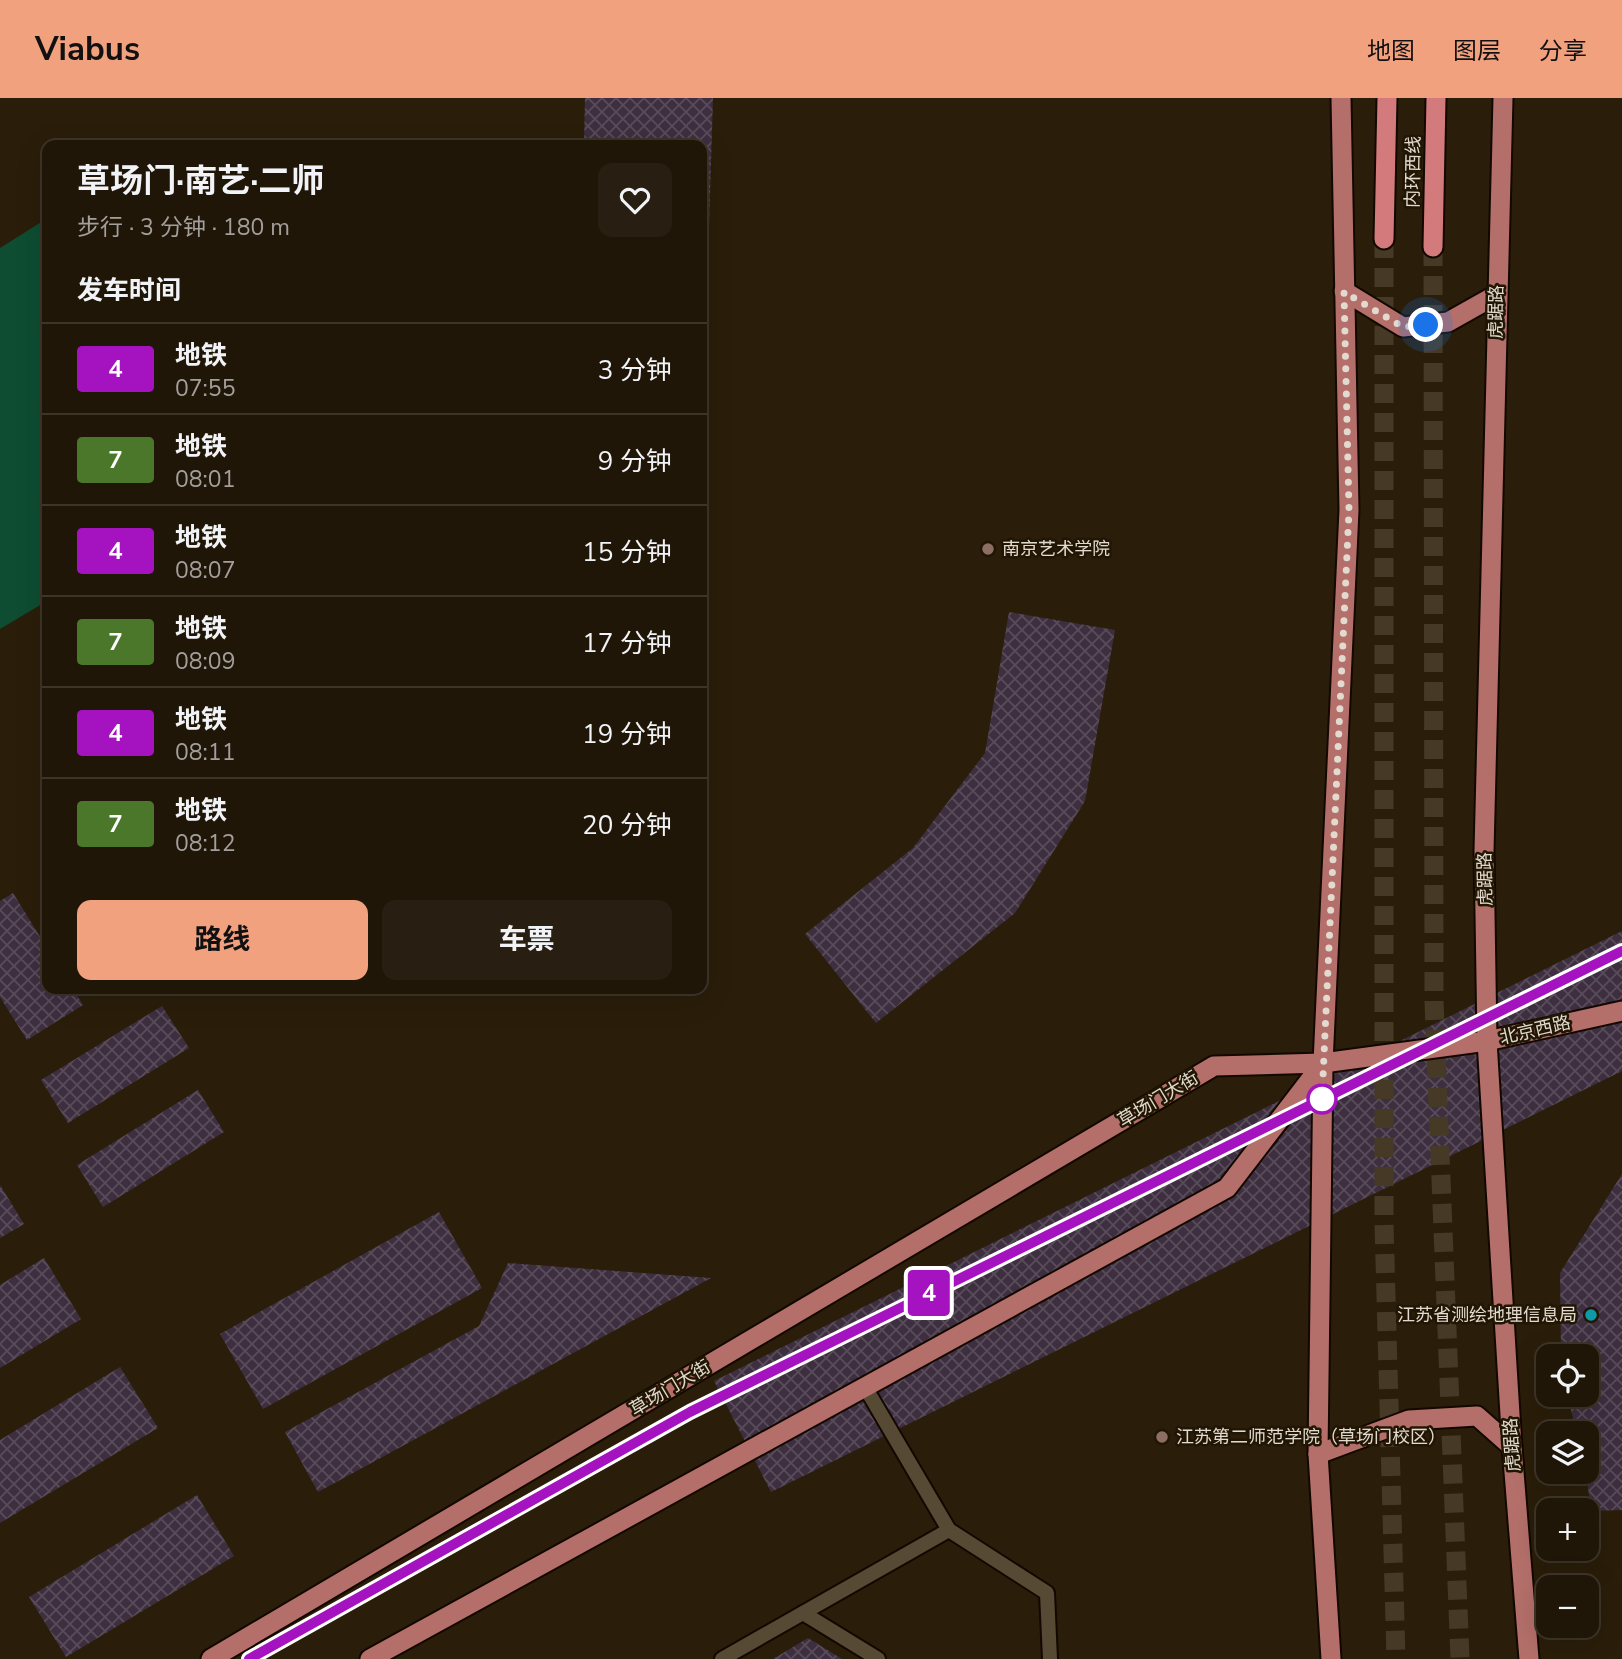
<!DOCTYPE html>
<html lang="zh">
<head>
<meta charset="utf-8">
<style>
  :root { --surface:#201608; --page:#281f12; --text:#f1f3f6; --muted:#a29f9c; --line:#3d3529; --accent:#f2a17e }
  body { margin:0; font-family:"Nunito Sans","Noto Sans SC",sans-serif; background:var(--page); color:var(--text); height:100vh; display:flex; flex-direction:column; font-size:26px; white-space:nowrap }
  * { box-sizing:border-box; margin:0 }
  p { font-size:23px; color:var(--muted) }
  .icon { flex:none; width:38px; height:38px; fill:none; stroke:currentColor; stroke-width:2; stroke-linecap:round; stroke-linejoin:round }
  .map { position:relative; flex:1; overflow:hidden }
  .sheet { position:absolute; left:42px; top:42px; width:665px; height:854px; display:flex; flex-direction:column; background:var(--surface); border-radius:14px; box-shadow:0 7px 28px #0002,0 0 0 2px var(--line) }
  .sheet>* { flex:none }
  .badge { padding:0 14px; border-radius:5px; font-size:24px; line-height:46px }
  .fabs { position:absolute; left:1536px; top:1246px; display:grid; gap:14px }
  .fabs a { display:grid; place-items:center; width:63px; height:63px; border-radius:14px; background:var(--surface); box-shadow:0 7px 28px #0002,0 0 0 2px var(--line); font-size:35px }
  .you { position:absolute; width:35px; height:35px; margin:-18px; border:5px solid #fff; border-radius:50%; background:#1a73e8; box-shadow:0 0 0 10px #1a73e833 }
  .map>.badge { position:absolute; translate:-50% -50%; box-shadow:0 0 0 4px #fff }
  h2 { padding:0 35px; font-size:26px; line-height:63px }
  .round { display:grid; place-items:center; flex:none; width:74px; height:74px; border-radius:14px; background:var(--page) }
  .headline { display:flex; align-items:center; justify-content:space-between; height:119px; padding:0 35px }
  h1 { font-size:33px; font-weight:700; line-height:52px }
  .button { display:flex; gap:14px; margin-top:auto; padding:14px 35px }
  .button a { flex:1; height:80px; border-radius:14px; background:var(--accent); color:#111; font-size:28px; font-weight:700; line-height:80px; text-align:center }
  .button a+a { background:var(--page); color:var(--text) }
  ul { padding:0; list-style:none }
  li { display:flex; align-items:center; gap:21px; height:91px; padding:0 35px; border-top:2px solid var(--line) }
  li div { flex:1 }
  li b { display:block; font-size:26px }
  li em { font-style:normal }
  li .badge { min-width:77px; font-weight:700; text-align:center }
  header { display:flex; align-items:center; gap:42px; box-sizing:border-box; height:98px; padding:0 35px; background:var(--accent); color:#111 }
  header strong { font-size:33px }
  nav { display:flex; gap:38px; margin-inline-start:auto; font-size:24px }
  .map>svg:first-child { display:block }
  .park { fill:#0e4d31 }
  .building { fill:url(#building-cross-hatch) }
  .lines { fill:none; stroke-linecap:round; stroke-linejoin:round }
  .trunk-tunnel { stroke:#463a27; stroke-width:19; stroke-dasharray:19 10; stroke-linecap:butt }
  .service-casing { stroke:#130800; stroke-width:18 }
  .primary-casing { stroke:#130800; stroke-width:23 }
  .trunk-casing { stroke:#130800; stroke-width:23 }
  .service { stroke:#574a35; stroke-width:14 }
  .primary { stroke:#b46f6a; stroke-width:19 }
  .trunk { stroke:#d37b7c; stroke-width:19 }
  .line-casing { stroke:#fff; stroke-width:16 }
  .line { stroke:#a513c0; stroke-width:10 }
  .walk { stroke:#e2dace; stroke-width:7; stroke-dasharray:0 12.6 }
  .education-dot { fill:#8d6e63; stroke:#211503; stroke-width:2.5 }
  .stop-dot { fill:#fff; stroke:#a513c0; stroke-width:3.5 }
  .culture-dot { fill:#0f9aa8; stroke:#211503; stroke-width:2.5 }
  .labels { text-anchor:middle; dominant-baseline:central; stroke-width:5; stroke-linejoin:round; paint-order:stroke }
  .street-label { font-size:18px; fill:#e2dace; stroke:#211503 }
  .poi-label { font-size:18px; fill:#e2dace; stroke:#211503; text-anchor:start }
</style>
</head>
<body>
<header>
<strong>Viabus</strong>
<nav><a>地图</a><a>图层</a><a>分享</a></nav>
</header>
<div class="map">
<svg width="1622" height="1561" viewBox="0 0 1622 1561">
  <defs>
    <pattern id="building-cross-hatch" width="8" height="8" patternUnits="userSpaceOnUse" patternTransform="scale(1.75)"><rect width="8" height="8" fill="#3d2e40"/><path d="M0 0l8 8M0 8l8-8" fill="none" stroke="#594c5a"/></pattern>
  </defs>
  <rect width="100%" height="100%" fill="#2a1e0a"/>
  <path class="park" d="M43,123H47V503L0,531V150Z"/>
  <g class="building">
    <path d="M585,0H713L706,226H702V47H584Z"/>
    <path d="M1009,514L1115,532L1085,703L1015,815L876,925L805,836L913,750L985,655Z"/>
    <path d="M13,795L47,850V891H73L83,907L27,942L0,899V803Z"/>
    <path d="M1622,833V973L771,1394L714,1283Z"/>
    <path d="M162,908L189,950L68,1025L41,982Z"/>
    <path d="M198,992L224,1034L103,1109L77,1067Z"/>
    <path d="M1622,1076V1412L1591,1413L1586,1374L1587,1335H1577L1567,1297H1587V1258H1561L1560,1175Z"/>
    <path d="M0,1087L24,1126L0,1140Z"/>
    <path d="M439,1114L482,1190L263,1311L220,1236Z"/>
    <path d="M44,1160L81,1221L0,1270V1187Z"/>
    <path d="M508,1165L711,1180L318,1394L285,1334L479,1228Z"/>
    <path d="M120,1269L158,1330L0,1425V1342Z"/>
    <path d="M197,1397L234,1458L66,1559L29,1499Z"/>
    <path d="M808,1540L842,1561H773Z"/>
  </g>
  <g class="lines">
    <g class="trunk-tunnel">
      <path d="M1384,141V1126L1396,1561"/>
      <path d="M1433,149L1434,904L1460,1561"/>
    </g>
    <defs>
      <g id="service">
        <path d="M865,1289L949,1432L1047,1495L1050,1561"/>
        <path d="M803,1515L878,1561"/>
        <path d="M722,1561L949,1432"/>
      </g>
      <g id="primary">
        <path d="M1503,0L1484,753L1487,943L1512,1349L1529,1561"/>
        <path d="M1344,193L1403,229L1448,224L1496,197"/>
        <path d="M1318,1356L1409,1322L1477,1318L1512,1349"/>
        <path d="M211,1561L1214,968L1323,965L1487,943L1622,913"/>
        <path d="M370,1561L1227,1090L1323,965"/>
        <path d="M1331,1561L1318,1356L1323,965L1349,412L1341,0"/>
      </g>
      <g id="trunk">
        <path d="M1384,141L1387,0"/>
        <path d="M1433,149L1436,0"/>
      </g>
    </defs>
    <use href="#service" class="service-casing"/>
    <use href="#primary" class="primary-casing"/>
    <use href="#trunk" class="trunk-casing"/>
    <use href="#service" class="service"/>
    <use href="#primary" class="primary"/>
    <use href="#trunk" class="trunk"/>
  </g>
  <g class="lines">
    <defs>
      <path id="line" d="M249,1561L690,1314L1622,853"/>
    </defs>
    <use href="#line" class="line-casing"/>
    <use href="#line" class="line"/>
    <path class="walk" d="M1322,1001L1349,412L1344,194L1403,229L1426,227"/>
  </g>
  <g class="education-dot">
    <circle cx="988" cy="451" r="7"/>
    <circle cx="1162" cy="1339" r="7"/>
  </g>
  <circle class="stop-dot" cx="1322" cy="1001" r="14"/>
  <circle class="culture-dot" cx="1591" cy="1217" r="7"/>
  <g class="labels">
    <g class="street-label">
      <text transform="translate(1413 74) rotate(-89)">内环西线</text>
      <text transform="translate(1496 214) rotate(-89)">虎踞路</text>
      <text transform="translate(1485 781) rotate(-91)">虎踞路</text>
      <text transform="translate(1535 932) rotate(-13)">北京西路</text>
      <text transform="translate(1158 1001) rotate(-31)">草场门大街</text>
      <text transform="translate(670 1290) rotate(-31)">草场门大街</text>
      <text transform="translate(1512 1347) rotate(-94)">虎踞路</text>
    </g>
    <g class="poi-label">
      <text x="1002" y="451">南京艺术学院</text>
      <text x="1577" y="1217" text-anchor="end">江苏省测绘地理信息局</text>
      <text x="1176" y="1339">江苏第二师范学院（草场门校区）</text>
    </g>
  </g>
</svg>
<div class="fabs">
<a><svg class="icon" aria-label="locate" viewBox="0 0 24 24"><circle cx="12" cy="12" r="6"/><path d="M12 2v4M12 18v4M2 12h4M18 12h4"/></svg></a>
<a><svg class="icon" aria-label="layers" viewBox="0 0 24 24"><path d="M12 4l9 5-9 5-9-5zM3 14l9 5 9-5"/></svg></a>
<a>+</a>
<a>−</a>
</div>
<div class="you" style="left:1426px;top:227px"></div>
<b class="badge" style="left:929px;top:1195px;background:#a513c0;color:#fff">4</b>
<section class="sheet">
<div class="headline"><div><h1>草场门·南艺·二师</h1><p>步行 · 3 分钟 · 180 m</p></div><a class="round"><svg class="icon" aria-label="heart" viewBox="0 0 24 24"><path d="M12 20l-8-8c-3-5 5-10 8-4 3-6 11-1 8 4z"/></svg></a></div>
<h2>发车时间</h2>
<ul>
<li><span class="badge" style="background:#a513c0;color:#fff">4</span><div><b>地铁</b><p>07:55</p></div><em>3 分钟</em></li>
<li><span class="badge" style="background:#4a7729;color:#fff">7</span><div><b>地铁</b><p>08:01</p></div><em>9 分钟</em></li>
<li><span class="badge" style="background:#a513c0;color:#fff">4</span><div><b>地铁</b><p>08:07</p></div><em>15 分钟</em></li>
<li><span class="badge" style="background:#4a7729;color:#fff">7</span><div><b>地铁</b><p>08:09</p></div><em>17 分钟</em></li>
<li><span class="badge" style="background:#a513c0;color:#fff">4</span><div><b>地铁</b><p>08:11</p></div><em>19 分钟</em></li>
<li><span class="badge" style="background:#4a7729;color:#fff">7</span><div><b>地铁</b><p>08:12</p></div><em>20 分钟</em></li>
</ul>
<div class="button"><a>路线</a><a>车票</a></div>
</section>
</div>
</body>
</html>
